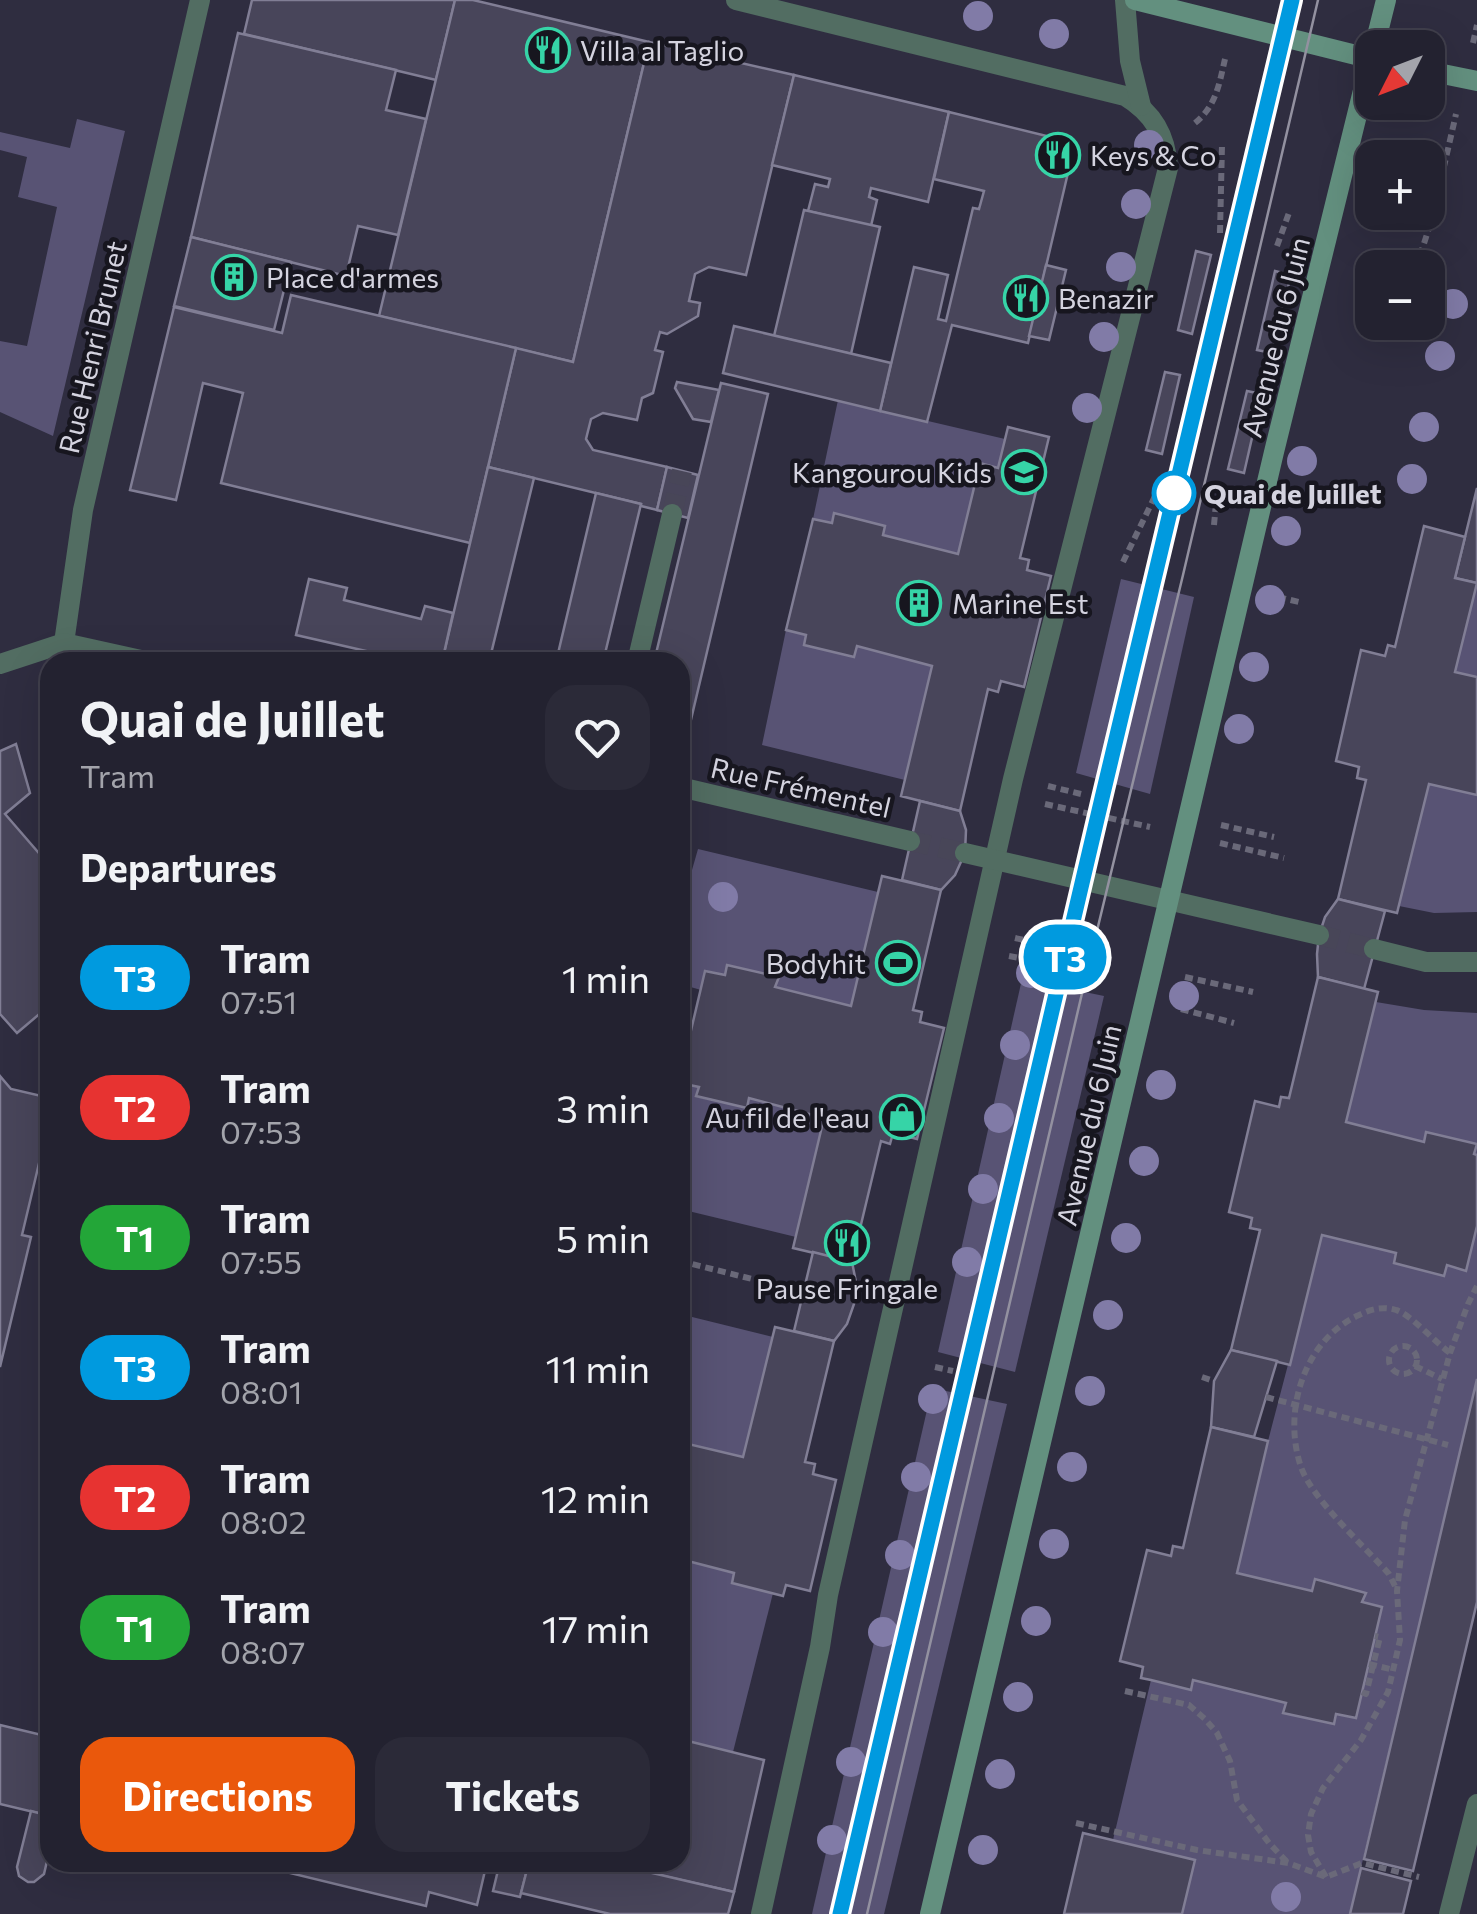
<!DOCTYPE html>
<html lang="en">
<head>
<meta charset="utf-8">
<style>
  :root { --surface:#232230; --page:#2b2a38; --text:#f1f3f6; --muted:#a3a4ab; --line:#403f4c; --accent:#ea580c }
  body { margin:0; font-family:Commissioner,sans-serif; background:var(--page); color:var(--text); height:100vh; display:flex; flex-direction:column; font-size:38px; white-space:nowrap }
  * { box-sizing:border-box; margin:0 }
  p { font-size:32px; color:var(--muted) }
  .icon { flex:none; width:55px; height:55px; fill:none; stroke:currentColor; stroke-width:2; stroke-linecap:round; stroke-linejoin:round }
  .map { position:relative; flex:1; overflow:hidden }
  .sheet { position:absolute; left:40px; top:652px; width:650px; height:1220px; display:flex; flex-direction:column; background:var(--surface); border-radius:30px; box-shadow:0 10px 40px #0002,0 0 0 2px var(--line) }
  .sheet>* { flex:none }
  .badge { padding:0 20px; border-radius:32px; font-size:35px; line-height:65px }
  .needle { width:65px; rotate:228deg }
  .controls { position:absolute; left:1355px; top:30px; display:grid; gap:20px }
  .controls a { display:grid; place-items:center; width:90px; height:90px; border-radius:20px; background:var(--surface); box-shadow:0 10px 40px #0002,0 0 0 2px var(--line); font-size:50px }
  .map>.badge { position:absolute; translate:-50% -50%; box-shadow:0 0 0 5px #fff }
  h2 { padding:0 40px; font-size:38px; line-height:90px }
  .round { display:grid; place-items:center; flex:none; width:105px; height:105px; border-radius:30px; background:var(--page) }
  .headline { display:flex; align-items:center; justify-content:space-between; height:170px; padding:0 40px }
  h1 { font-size:48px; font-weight:700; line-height:75px }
  .primary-button { display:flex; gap:20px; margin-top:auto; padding:20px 40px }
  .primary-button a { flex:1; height:115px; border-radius:30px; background:var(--accent); color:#fff; font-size:40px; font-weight:700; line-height:115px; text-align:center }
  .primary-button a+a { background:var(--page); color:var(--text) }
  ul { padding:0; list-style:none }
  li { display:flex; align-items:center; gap:30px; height:130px; padding:0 40px }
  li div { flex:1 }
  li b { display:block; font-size:38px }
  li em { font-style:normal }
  li .badge { min-width:110px; font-weight:700; text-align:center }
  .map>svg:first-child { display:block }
  .green { fill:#585374 }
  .building { fill:#48455a; stroke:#817e95; stroke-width:2.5 }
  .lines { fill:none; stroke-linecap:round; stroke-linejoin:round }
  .street-tunnel { stroke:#484658; stroke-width:20; stroke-dasharray:20 10; stroke-linecap:butt }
  .path { stroke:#6a6979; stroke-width:6; stroke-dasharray:8 5; stroke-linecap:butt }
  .lane { stroke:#526d62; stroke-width:20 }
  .street { stroke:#526d62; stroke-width:20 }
  .secondary { stroke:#63907f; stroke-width:20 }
  .tram { stroke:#9391a0; stroke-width:2.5 }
  .tree { fill:#817ba7 }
  .line-casing { stroke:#fff; stroke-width:22 }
  .line { stroke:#009adf; stroke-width:15 }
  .stop-dot { fill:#fff; stroke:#009adf; stroke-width:5 }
  .labels { text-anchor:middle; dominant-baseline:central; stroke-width:9; stroke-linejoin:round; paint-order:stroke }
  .poi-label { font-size:28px; fill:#d4d3df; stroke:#17161f; text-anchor:start }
  .street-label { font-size:28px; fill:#d4d3df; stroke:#17161f }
  .stop-label { font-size:28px; font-weight:bold; fill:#d4d3df; stroke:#17161f; text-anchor:start }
</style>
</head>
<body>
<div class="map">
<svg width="1477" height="1914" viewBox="0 0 1477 1914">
  <rect width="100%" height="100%" fill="#2f2d40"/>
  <g class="green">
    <path d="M77,119L125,131L53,436L0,412V341L27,346L57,207L18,197L27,157L0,150V132L70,148Z"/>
    <path d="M838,400L1005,439L998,468L981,463L958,554L883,535L885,526L835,513L832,523L813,519Z"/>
    <path d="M1121,579L1194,597L1150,794L1076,773Z"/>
    <path d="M1477,583V677L1455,672Z"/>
    <path d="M786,630L806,635L805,645L857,646L932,666L905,780L762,745Z"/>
    <path d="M1429,784L1477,795V912L1434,913L1399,906Z"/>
    <path d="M698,849L878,892L851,1006L775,987L778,977L727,965L725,975L705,971L701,990L680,984V912Z"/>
    <path d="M1022,979L1104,996L1015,1372L938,1352Z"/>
    <path d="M1376,1002L1424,1010L1477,1013V1155L1474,1154L1476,1145L1426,1133L1424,1142L1346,1122Z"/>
    <path d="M680,1083L699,1087L697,1097L746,1108L749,1098L824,1118L796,1237L680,1209Z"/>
    <path d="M1477,1226V1379L1350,1914H1182L1195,1860L1113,1840L1151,1680L1191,1690L1193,1680L1286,1703L1284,1713L1333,1724L1336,1714L1356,1718L1362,1602L1365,1593L1315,1580L1312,1591L1237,1573L1268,1441L1322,1235L1396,1253L1395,1263L1443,1276L1447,1265L1466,1270Z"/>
    <path d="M680,1314L773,1337L743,1457L680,1442Z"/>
    <path d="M932,1388L1007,1404L884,1914H812Z"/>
    <path d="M680,1559L734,1573L773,1593L733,1752L680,1739Z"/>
  </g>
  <g class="building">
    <path d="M252,0H455L436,80L244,34Z"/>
    <path d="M455,0H473L649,42L573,362L379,316Z"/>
    <path d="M238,33L396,70L386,110L426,119L398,235L358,226L346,276L191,237Z"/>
    <path d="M649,42L794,75L746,275L709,267L695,274L689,301L700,303L698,316L667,334L660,332L655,350L663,352L653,393L642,398L637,420L603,413L591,419L586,439L593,450L667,467L657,510L641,506V504L488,467L516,348L573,362Z"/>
    <path d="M794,75L949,112L928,202L871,188L869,197L877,200L871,226L808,211L815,184L828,187L830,179L772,165Z"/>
    <path d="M949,112L1075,143L1028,343L952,325L927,422L880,411L914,267L948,275L938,319L946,321L973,208L979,209L984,191L934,179Z"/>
    <path d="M804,210L880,227L851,354L774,336Z"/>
    <path d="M191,237L291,262L274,330L174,306Z"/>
    <path d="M1196,251L1211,255L1192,334L1178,330Z"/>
    <path d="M1046,265L1066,270L1049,340L1029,336Z"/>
    <path d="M1275,271L1291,275L1272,353L1257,350Z"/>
    <path d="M291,295L516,348L470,543L221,483L243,393L203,383L176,500L130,490L174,307L282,333Z"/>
    <path d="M734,326L891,363L880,411L723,373Z"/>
    <path d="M1165,372L1180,375L1162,454L1146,450Z"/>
    <path d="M677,382L719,390L711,422L693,419L675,388Z"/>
    <path d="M721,383L768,394L689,728L680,726V662H654Z"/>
    <path d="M1247,391L1262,394L1244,473L1228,469Z"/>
    <path d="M1008,427L1049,437L1020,558L1029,560L1027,570L1051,576L1024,687L1001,681L998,692L988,689L960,811L901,796L932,666L857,646L854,657L804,645L806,635L786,630L813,519L832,523L834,513L885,526L883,535L958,554L980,463L998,468Z"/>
    <path d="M488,467L534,478L489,662H442Z"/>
    <path d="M667,467L698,475L688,518L657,510Z"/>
    <path d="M1477,488V583L1455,578Z"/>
    <path d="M596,493L641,504L603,662H556Z"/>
    <path d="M1424,526L1465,537L1455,578L1477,583L1455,672L1477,677V795L1429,784L1397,913L1338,899L1366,780L1357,778L1359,767L1336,761L1361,650L1385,656L1388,645L1395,647Z"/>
    <path d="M309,579L347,588L344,600L421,619L425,606L453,613L442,662H414L296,635Z"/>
    <path d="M16,744L30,793L5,814L50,866V1005L17,1033L0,1014V751Z"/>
    <path d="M920,801L960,811L966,830L965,853L955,875L941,890L902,880Z"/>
    <path d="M882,876L941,890L913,1010L922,1012L920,1022L944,1028L917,1139L893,1133L890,1144L881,1141L852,1262L793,1248L824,1118L749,1098L747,1108L696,1096L699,1087L680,1083V1077L705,971L725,975L727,965L779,977L775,987L851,1006Z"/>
    <path d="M1338,899L1385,911L1364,989L1318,977L1317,954L1319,935L1325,917Z"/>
    <path d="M1318,977L1378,992L1346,1122L1424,1142L1426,1132L1477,1144L1474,1154L1477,1155V1226L1466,1271L1447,1265L1444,1276L1394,1263L1396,1253L1322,1235L1290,1365L1231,1350L1260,1230L1250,1228L1252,1218L1229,1212L1255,1101L1279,1107L1281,1097L1289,1098Z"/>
    <path d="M0,1076L11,1089L50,1098V1117L22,1235L31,1237L0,1367Z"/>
    <path d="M813,1252L852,1262L856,1282L854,1304L847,1324L834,1341L794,1331Z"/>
    <path d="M775,1327L834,1341L805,1462L815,1464L813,1474L836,1480L810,1591L786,1585L783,1596L732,1583L734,1573L680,1559V1442L743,1457Z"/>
    <path d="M1231,1350L1277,1361L1254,1437L1211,1427L1214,1381Z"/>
    <path d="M1477,1379V1602L1413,1871L1364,1859Z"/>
    <path d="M1211,1427L1268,1441L1237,1573L1312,1591L1315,1579L1366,1593L1362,1602L1382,1607L1356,1718L1336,1714L1334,1724L1283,1713L1286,1703L1193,1680L1191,1690L1151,1680L1141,1678L1143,1667L1120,1661L1147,1550L1171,1556L1173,1546L1183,1548Z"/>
    <path d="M0,1725L50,1737V1816L0,1804Z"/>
    <path d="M680,1739L764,1760L734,1892L628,1868L629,1862H680Z"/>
    <path d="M31,1811L50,1816V1848L44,1874L34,1882H28L19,1876L17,1867Z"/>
    <path d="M1083,1833L1195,1860L1182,1914H1064Z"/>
    <path d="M245,1862H487L477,1905L429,1892L426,1906Z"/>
    <path d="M500,1862H529L520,1897L493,1891Z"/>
    <path d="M529,1862H605L734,1892L728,1914H610L521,1893Z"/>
    <path d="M1361,1868L1411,1881L1403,1914H1350Z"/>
  </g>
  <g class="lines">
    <g class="street-tunnel">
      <path d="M672,514L682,471"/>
      <path d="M910,841L965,853"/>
      <path d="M1319,935L1374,949"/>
    </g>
    <g class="path">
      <path d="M1473,43L1477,25"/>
      <path d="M1195,123C1216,106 1219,85 1225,59"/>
      <path d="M1220,233L1222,145"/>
      <path d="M1277,246L1290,210"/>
      <path d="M1416,268L1432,219L1456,114"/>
      <path d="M1214,525L1216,503"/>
      <path d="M1123,562L1158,490"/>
      <path d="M1278,597L1299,602"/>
      <path d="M1048,786L1081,794"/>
      <path d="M1045,804L1150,827"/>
      <path d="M1221,825L1274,837"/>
      <path d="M1220,843L1284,858"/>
      <path d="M1015,938L1115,961"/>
      <path d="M1009,956L1046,963"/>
      <path d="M1185,977L1253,992"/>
      <path d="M1181,1009L1234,1023"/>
      <path d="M680,1261L804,1292"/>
      <circle cx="1403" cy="1360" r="14"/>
      <path d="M1415,1366L1442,1379"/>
      <path d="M935,1367L953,1371"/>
      <path d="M1202,1377L1214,1381"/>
      <path d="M1266,1397L1448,1445"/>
      <path d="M1395,1586L1389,1574C1365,1547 1312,1499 1301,1467C1282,1411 1304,1340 1359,1315C1371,1309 1383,1306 1396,1310C1409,1313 1436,1343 1450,1353"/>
      <path d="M1369,1664L1394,1670"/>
      <path d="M1125,1691L1189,1705L1205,1719L1217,1733L1230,1761L1237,1800L1269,1843L1287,1862"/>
      <path d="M1362,1692L1366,1694L1380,1637L1375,1636"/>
      <path d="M1076,1823L1197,1850L1288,1863L1326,1877L1362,1863L1419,1877"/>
      <path d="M1326,1877L1311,1852L1308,1835L1311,1814L1323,1788L1361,1740L1388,1692L1400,1640L1397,1591L1405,1520L1450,1353L1468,1304L1477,1286"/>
    </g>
    <g class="lane">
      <path d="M736,0L1125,96C1153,113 1166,135 1168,168L1013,779L828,1595L820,1647L761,1914"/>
      <path d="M1125,0L1130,61L1141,106"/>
    </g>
    <g class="street">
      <path d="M64,643L83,510L200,0"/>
      <path d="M637,662L672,514"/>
      <path d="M0,664L64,643L150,662"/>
      <path d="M680,787L910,841"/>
      <path d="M965,853L1319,935"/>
      <path d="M1374,949L1426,962H1477"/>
      <path d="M1449,1914L1477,1804"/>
    </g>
    <g class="secondary">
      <path d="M1135,0L1372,59"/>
      <path d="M1374,48L1386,0"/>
      <path d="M1428,71L1477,81"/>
      <path d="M930,1914L1274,452L1372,54"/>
    </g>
    <g class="tram">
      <path d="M840,1914L1101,799L1292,0"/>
      <path d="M867,1914L1087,972L1183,575L1318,0"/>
    </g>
  </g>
  <g class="tree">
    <circle cx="978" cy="16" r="15"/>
    <circle cx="1054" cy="34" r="15"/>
    <circle cx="1149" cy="145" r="15"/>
    <circle cx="1136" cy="204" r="15"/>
    <circle cx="1121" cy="267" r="15"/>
    <circle cx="1453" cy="304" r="15"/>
    <circle cx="1104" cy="337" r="15"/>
    <circle cx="1440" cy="356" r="15"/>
    <circle cx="1087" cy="408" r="15"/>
    <circle cx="1424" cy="427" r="15"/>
    <circle cx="1302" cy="461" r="15"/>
    <circle cx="1412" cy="479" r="15"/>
    <circle cx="1286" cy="531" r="15"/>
    <circle cx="1270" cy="600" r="15"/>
    <circle cx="1254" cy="667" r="15"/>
    <circle cx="1239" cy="729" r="15"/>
    <circle cx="723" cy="897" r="15"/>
    <circle cx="1031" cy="973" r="15"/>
    <circle cx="1184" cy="996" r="15"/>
    <circle cx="1015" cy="1045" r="15"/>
    <circle cx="1161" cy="1085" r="15"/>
    <circle cx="999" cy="1118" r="15"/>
    <circle cx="1144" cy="1161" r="15"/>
    <circle cx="983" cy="1189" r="15"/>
    <circle cx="1126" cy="1238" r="15"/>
    <circle cx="967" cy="1262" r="15"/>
    <circle cx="1108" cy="1315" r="15"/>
    <circle cx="1090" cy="1391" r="15"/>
    <circle cx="933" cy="1399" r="15"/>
    <circle cx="1072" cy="1467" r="15"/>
    <circle cx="916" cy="1477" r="15"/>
    <circle cx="1054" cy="1544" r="15"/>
    <circle cx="900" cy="1555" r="15"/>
    <circle cx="1036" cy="1621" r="15"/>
    <circle cx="883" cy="1632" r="15"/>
    <circle cx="1018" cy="1697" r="15"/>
    <circle cx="851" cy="1762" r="15"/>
    <circle cx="1000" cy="1774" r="15"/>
    <circle cx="832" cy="1840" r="15"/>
    <circle cx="983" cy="1850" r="15"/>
    <circle cx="1286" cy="1897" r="15"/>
  </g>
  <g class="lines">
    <defs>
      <path id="line" d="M840,1914L1102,798L1292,0"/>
    </defs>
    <use href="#line" class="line-casing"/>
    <use href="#line" class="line"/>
  </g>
  <defs>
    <symbol id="restaurant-ring" viewBox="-11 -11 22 22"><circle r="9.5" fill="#17161f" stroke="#36d4a7" stroke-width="1.5"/><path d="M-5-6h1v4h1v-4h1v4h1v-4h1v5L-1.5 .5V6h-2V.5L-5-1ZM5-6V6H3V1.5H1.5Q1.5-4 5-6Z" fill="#36d4a7"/></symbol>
    <symbol id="building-ring" viewBox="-11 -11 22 22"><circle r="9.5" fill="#17161f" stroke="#36d4a7" stroke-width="1.5"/><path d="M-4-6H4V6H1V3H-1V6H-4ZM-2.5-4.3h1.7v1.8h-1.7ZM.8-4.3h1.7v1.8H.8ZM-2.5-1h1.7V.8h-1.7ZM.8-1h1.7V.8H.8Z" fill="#36d4a7"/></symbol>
    <symbol id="school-ring" viewBox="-11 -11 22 22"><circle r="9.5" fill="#17161f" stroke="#36d4a7" stroke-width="1.5"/><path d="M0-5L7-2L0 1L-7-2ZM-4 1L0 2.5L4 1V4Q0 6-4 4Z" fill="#36d4a7"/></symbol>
    <symbol id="stadium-ring" viewBox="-11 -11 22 22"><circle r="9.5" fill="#17161f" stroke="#36d4a7" stroke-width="1.5"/><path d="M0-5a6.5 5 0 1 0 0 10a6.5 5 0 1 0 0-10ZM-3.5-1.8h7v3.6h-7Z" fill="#36d4a7"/></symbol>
    <symbol id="shop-ring" viewBox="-11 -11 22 22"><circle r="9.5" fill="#17161f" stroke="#36d4a7" stroke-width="1.5"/><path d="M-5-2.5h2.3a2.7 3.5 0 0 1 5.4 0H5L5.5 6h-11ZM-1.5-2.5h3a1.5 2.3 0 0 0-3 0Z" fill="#36d4a7"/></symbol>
  </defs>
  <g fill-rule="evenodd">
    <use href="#restaurant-ring" x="523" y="25" width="50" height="50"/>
    <use href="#restaurant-ring" x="1033" y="130" width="50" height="50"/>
    <use href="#building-ring" x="209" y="252" width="50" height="50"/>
    <use href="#restaurant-ring" x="1001" y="273" width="50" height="50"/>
    <use href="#school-ring" x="999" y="447" width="50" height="50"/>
    <use href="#building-ring" x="894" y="578" width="50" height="50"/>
    <use href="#stadium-ring" x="873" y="938" width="50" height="50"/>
    <use href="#shop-ring" x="877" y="1092" width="50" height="50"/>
    <use href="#restaurant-ring" x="822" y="1218" width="50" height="50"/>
  </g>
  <circle class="stop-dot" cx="1174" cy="493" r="20"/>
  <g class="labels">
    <g class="poi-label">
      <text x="580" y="50">Villa al Taglio</text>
      <text x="1090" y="155">Keys &amp; Co</text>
      <text x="266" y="277">Place d'armes</text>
      <text x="1058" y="298">Benazir</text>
      <text x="992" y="472" text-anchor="end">Kangourou Kids</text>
      <text x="952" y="603">Marine Est</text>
      <text x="866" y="963" text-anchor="end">Bodyhit</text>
      <text x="870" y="1117" text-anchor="end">Au fil de l'eau</text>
      <text x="847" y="1288" text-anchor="middle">Pause Fringale</text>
    </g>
    <g class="street-label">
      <text transform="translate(1275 337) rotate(-76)">Avenue du 6 Juin</text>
      <text transform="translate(92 347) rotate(-77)">Rue Henri Brunet</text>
      <text transform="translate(801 787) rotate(13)">Rue Frémentel</text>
      <text transform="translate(1088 1125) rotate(-77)">Avenue du 6 Juin</text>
    </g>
    <g class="stop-label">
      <text x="1204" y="493">Quai de Juillet</text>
    </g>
  </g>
</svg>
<div class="controls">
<a><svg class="needle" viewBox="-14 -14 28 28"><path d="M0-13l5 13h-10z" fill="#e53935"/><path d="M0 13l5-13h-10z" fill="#a3a4ab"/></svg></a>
<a>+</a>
<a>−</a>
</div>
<b class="badge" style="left:1065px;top:957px;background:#009adf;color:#fff">T3</b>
<section class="sheet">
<div class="headline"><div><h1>Quai de Juillet</h1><p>Tram</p></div><a class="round"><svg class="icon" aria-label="heart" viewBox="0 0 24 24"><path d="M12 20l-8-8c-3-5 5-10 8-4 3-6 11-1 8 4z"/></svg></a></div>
<h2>Departures</h2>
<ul>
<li><span class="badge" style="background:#009adf;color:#fff">T3</span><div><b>Tram</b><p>07:51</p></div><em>1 min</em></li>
<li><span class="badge" style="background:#e73331;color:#fff">T2</span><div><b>Tram</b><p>07:53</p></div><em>3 min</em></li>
<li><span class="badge" style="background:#23a638;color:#fff">T1</span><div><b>Tram</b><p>07:55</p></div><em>5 min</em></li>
<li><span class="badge" style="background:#009adf;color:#fff">T3</span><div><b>Tram</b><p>08:01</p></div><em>11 min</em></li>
<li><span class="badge" style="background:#e73331;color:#fff">T2</span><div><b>Tram</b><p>08:02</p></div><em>12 min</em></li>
<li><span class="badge" style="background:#23a638;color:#fff">T1</span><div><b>Tram</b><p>08:07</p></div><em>17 min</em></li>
</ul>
<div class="primary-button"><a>Directions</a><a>Tickets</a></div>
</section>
</div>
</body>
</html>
